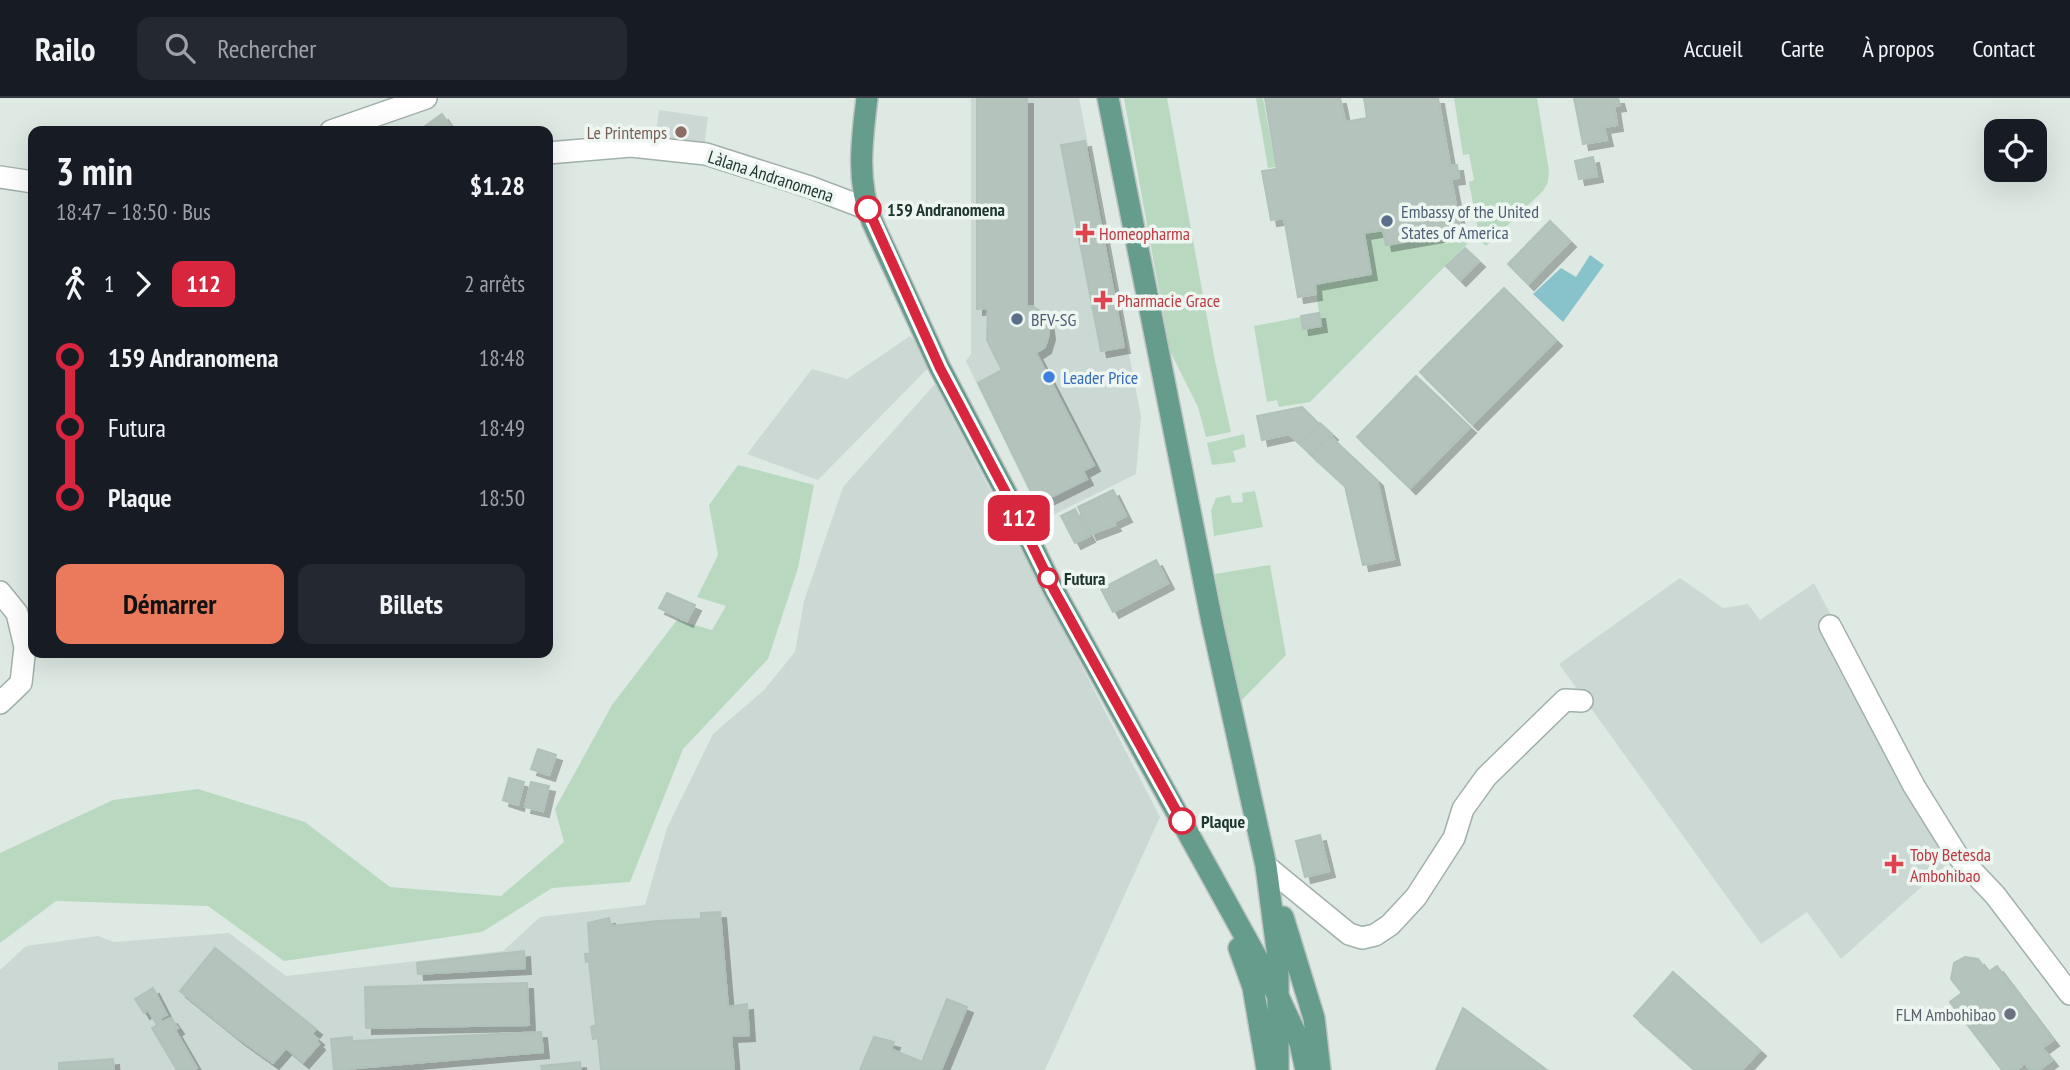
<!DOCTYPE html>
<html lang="fr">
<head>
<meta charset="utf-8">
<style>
  :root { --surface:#171b24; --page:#242831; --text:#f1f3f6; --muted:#9ea1a6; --line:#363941; --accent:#ea7a5b }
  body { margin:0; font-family:"PT Sans Narrow",sans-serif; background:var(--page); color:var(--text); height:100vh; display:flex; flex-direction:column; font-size:26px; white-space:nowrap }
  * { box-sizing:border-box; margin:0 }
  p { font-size:23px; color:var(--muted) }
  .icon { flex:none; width:38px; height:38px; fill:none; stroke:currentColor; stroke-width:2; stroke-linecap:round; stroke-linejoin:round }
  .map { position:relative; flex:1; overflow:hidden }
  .panel { position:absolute; left:28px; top:28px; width:525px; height:532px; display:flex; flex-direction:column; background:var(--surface); border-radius:14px; box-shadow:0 7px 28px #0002 }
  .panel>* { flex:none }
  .badge { padding:0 14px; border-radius:10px; font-size:24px; line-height:46px }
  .buttons { position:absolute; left:1984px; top:21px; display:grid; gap:14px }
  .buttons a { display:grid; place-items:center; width:63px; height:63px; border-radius:14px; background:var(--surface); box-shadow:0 7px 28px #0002; font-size:35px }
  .map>.badge { position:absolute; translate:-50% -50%; box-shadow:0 0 0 4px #fff }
  .legs { display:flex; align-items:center; gap:10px; height:77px; padding:0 28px; font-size:23px }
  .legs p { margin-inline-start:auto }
  .headline { display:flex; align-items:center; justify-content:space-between; height:119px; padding:0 28px }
  h1 { font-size:38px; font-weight:700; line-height:52px }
  .button { display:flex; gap:14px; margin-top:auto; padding:14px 28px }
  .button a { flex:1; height:80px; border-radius:14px; background:var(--accent); color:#111; font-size:28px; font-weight:700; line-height:80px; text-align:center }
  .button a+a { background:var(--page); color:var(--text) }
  ul { padding:0 28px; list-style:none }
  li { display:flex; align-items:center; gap:24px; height:70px; font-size:26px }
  li i { display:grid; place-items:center; width:10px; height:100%; margin:0 9px; background:currentColor }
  li i::after { content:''; width:18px; height:18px; margin:-9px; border:5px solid; border-radius:50%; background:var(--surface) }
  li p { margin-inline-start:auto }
  li:first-child i { background:linear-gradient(#0000 50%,currentColor 0) }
  li:last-child i { background:linear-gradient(currentColor 50%,#0000 0) }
  header { display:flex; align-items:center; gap:42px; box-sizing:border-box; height:98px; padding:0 35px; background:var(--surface); border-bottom:2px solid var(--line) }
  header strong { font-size:33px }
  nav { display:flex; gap:38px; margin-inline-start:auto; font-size:24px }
  .search { width:490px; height:63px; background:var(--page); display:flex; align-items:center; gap:18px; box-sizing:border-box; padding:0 24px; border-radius:14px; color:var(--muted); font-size:26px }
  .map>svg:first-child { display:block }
  .built { fill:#ccd8d3 }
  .green { fill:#b8d9c0 }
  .water { fill:#88c3cc }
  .building { fill:#b4c3bc; stroke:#b1c2ba; stroke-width:2; filter:url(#shadow) }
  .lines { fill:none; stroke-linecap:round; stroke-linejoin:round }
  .minor-casing { stroke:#a1b0aa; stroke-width:24 }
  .major-casing { stroke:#bcc3c1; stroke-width:24 }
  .minor { stroke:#fff; stroke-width:21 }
  .major { stroke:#659c8c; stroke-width:21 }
  .line-1-casing { stroke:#fff; stroke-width:16 }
  .line-1 { stroke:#d7263d; stroke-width:10 }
  .education-dot { fill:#8d6e63; stroke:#eef6f2; stroke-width:2.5 }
  .stop-1-dot { fill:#fff; stroke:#d7263d; stroke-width:3.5 }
  .service-dot { fill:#5c6f8a; stroke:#eef6f2; stroke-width:2.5 }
  .health-dot { fill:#e0444e; stroke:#eef6f2; stroke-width:2.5 }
  .shop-dot { fill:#3f7fe0; stroke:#eef6f2; stroke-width:2.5 }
  .worship-dot { fill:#6b7280; stroke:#eef6f2; stroke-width:2.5 }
  .labels { text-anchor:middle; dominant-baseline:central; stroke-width:7; stroke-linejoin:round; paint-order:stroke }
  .education-label { font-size:18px; fill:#785e54; stroke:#eef6f2; text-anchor:end }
  .street-label { font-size:18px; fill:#203730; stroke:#eef6f2 }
  .stop-label { font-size:18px; font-weight:bold; fill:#203730; stroke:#eef6f2; text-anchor:start }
  .service-label { font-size:18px; fill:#4e5e75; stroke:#eef6f2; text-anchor:start }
  .health-label { font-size:18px; fill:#be3a42; stroke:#eef6f2; text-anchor:start }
  .shop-label { font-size:18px; fill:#366cbe; stroke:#eef6f2; text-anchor:start }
  .worship-label { font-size:18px; fill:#5b616d; stroke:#eef6f2; text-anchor:end }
</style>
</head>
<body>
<header>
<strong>Railo</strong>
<div class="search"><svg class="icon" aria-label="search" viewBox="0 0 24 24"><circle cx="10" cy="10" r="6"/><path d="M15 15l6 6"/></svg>Rechercher</div>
<nav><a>Accueil</a><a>Carte</a><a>À propos</a><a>Contact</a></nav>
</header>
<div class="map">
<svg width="2070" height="972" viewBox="0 0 2070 972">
  <defs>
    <filter id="shadow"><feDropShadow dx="6" dy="6" stdDeviation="0" flood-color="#0004"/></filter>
  </defs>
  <rect width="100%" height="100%" fill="#dee9e4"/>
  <g class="built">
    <path d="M971,0H1079L1141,318L1136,376L1043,422L966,263L971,256Z"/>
    <path d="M659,12L708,19L703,58L654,49Z"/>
    <path d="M910,238L933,265L818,382L747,356L812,271L847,281Z"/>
    <path d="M935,286L1160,719L1045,972H0V872L26,848L98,838L114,844L229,835L286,878L503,853L540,819L645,807L667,730L713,636L764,592L795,554L804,503L843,389Z"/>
    <path d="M1680,480L1723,510L1748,506L1760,522L1814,485L1957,757L1841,861L1807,814L1761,846L1559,566Z"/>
  </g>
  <g class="green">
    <path d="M1124,0H1167L1215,263L1231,334L1206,339L1198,309L1170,253Z"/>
    <path d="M1256,0H1263L1276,69L1268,70Z"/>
    <path d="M1454,0H1537L1549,73L1548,84L1543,93L1486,148L1480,143L1469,84L1474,82L1469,56L1463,57Z"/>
    <path d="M1383,132L1386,147L1443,137L1445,146L1466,141L1468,145L1310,304L1279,309L1277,302L1267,304L1254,228L1301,219L1303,231L1321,228L1315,186L1364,135Z"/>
    <path d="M1244,336L1246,349L1233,353L1236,364L1212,367L1207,345Z"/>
    <path d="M738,367L814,387L798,470L768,561L683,651L630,784L552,790L482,834L284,863L208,808L56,803L0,845V755L113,702L198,691L305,724L390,789L501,798L564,744L555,711L612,607L677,522L712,532L726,508L697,499L718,457L709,407Z"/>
    <path d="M1255,393L1263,429L1214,438L1211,412L1216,400L1230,397L1232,405L1243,404L1242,395Z"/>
    <path d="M1270,467L1286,557L1241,603L1235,587L1215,476Z"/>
  </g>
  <path class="water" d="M1590,157L1604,167L1563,224L1533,196L1561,170L1576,179Z"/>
  <g class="building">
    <path d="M977,0H1027V208L1034,209L1040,213L1048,227L1049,236L1045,249L1036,255L1094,367L1083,373L1087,381L1037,406L978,285L1002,272L987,242L988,210L977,211Z"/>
    <path d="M1265,0H1340L1345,24L1367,20L1364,0H1438L1450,68L1457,67L1459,80L1451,81L1461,134L1386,147L1383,132L1364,135L1371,176L1315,186L1316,196L1298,199L1284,120L1271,122L1262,73L1277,71Z"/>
    <path d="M1574,0H1618L1620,7L1614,8L1617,27L1604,29L1607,42L1583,46Z"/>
    <path d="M442,16L451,29L445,33H427L424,29Z"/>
    <path d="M1085,43L1124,249L1101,253L1061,47Z"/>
    <path d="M1593,59L1597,78L1579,81L1575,63Z"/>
    <path d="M1550,123L1570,143L1528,186L1508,166Z"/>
    <path d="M1465,150L1479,163L1460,182L1446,168Z"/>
    <path d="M1504,190L1556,242L1472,326L1420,274Z"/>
    <path d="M1319,215L1321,228L1303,231L1301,218Z"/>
    <path d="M1416,278L1470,329L1410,390L1357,339Z"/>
    <path d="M1302,309L1319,326L1300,346L1289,336L1262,342L1257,318Z"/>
    <path d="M1320,325L1332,336L1311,357L1300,346Z"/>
    <path d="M1330,338L1377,382L1394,461L1363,467L1345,388L1311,357Z"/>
    <path d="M1113,392L1126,418L1113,424L1115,427L1091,436L1078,409Z"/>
    <path d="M1075,411L1089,438L1075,445L1061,418Z"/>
    <path d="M1156,462L1168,485L1113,514L1101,491Z"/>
    <path d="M667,495L695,507L687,523L659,510Z"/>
    <path d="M538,651L556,657L549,677L531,671Z"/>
    <path d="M509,680L524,684L518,707L503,702Z"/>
    <path d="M531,684L549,688L543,713L525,709Z"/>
    <path d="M1320,737L1329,773L1305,779L1296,743Z"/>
    <path d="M720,814L728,909L747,906L749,937L731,938L734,972H601L598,940L593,941L591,929L596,927L589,863L586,864L585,856H590L588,825L609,820L611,828L658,823L701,821V815Z"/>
    <path d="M215,850L316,931L312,936L318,941L316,943L319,946L303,964L286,950L273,965L238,940L180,893Z"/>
    <path d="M524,853L525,870L418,876L417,865Z"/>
    <path d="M1965,859L1978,861L1988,874L1997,868L2053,942L2042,950L2052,962L2039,972H2030L2025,965L2016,972H2002L1950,904L1962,895L1951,881L1954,865Z"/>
    <path d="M1673,874L1760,952L1742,972H1695L1634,918Z"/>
    <path d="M527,885L529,927L366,930L365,889Z"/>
    <path d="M153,890L167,917L160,920L162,924L171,920L178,930L175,932L197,970L193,972H177L152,930L157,927L148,912L144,915L135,901Z"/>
    <path d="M947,901L967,909L941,972H860L874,939L894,944L891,951L922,964Z"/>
    <path d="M1463,910L1547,972H1436Z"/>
    <path d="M541,934L543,954L334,972L331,941L352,939V943Z"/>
    <path d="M113,961L114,972H59V965Z"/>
    <path d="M580,964L581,972H542L541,968Z"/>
  </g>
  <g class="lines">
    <defs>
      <g id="minor">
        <path d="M331,33L426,0"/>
        <path d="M548,55L631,48L706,56L810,89L868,111"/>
        <path d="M0,79L33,84"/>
        <path d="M0,494L17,515L25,549L21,585L0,605"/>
        <path d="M1830,528L1914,688L1957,757L1995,797L2070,896"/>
        <path d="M1266,768L1349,836L1362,840L1375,837L1390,827L1416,799L1454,740L1463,711L1486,679L1565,602L1582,603"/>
      </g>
      <g id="major">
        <path d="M867,0C862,41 856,83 872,123L940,270L1012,406L1054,492L1279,900L1300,945L1306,972"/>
        <path d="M1108,0L1212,524L1266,768L1278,859V972"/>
        <path d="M1283,819L1314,920L1320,972"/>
        <path d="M1239,850L1253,889L1267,971"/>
      </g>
    </defs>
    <use href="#minor" class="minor-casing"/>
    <use href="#major" class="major-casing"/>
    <use href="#minor" class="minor"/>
    <use href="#major" class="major"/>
  </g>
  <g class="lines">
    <defs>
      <path id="line-1" d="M868,111L940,270L1012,406L1054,492L1182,723"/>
    </defs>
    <use href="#line-1" class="line-1-casing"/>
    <use href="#line-1" class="line-1"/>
  </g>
  <circle class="education-dot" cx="681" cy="34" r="7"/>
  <g class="stop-1-dot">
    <circle cx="868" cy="111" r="12"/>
    <circle cx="1048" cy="480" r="9"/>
    <circle cx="1182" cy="723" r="12"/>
  </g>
  <g class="service-dot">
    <circle cx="1387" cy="123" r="7"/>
    <circle cx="1017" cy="221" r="7"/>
  </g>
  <g class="health-dot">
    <path d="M1081.5 124.5h7v7h7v7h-7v7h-7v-7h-7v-7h7z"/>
    <path d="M1099.5 191.5h7v7h7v7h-7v7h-7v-7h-7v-7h7z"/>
    <path d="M1890.5 755.5h7v7h7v7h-7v7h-7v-7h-7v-7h7z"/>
  </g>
  <circle class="shop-dot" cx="1049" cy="279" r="7"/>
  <circle class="worship-dot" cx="2010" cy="916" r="7"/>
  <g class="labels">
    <g class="education-label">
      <text x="667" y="34">Le Printemps</text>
    </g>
    <g class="street-label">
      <text transform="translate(771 78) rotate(18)">Làlana Andranomena</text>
    </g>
    <g class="stop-label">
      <text x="887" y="111">159 Andranomena</text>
      <text x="1064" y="480">Futura</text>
      <text x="1201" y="723">Plaque</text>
    </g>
    <g class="service-label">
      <text x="1401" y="113">Embassy of the United<tspan x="1401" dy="21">States of America</tspan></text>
      <text x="1031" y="221">BFV-SG</text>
    </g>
    <g class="health-label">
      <text x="1099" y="135">Homeopharma</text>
      <text x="1117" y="202">Pharmacie Grace</text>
      <text x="1910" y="756">Toby Betesda<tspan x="1910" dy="21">Ambohibao</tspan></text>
    </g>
    <g class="shop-label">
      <text x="1063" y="279">Leader Price</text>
    </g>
    <g class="worship-label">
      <text x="1996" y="916">FLM Ambohibao</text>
    </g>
  </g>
</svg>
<div class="buttons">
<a><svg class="icon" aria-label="locate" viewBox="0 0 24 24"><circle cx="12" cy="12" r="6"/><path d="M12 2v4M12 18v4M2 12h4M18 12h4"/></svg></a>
</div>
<b class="badge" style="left:1019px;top:420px;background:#d7263d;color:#fff">112</b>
<section class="panel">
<div class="headline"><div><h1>3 min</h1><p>18:47 – 18:50 · Bus</p></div><b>$1.28</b></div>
<div class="legs"><svg class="icon" aria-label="walk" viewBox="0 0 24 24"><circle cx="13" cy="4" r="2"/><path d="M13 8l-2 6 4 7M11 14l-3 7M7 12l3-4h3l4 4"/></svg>1<svg class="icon" aria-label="forward" viewBox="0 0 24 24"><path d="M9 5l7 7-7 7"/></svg><b class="badge" style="background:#d7263d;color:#fff">112</b><p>2 arrêts</p></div>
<ul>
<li><i style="color:#d7263d"></i><b>159 Andranomena</b><p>18:48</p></li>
<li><i style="color:#d7263d"></i><span>Futura</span><p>18:49</p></li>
<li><i style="color:#d7263d"></i><b>Plaque</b><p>18:50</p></li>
</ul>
<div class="button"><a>Démarrer</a><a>Billets</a></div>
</section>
</div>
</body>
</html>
